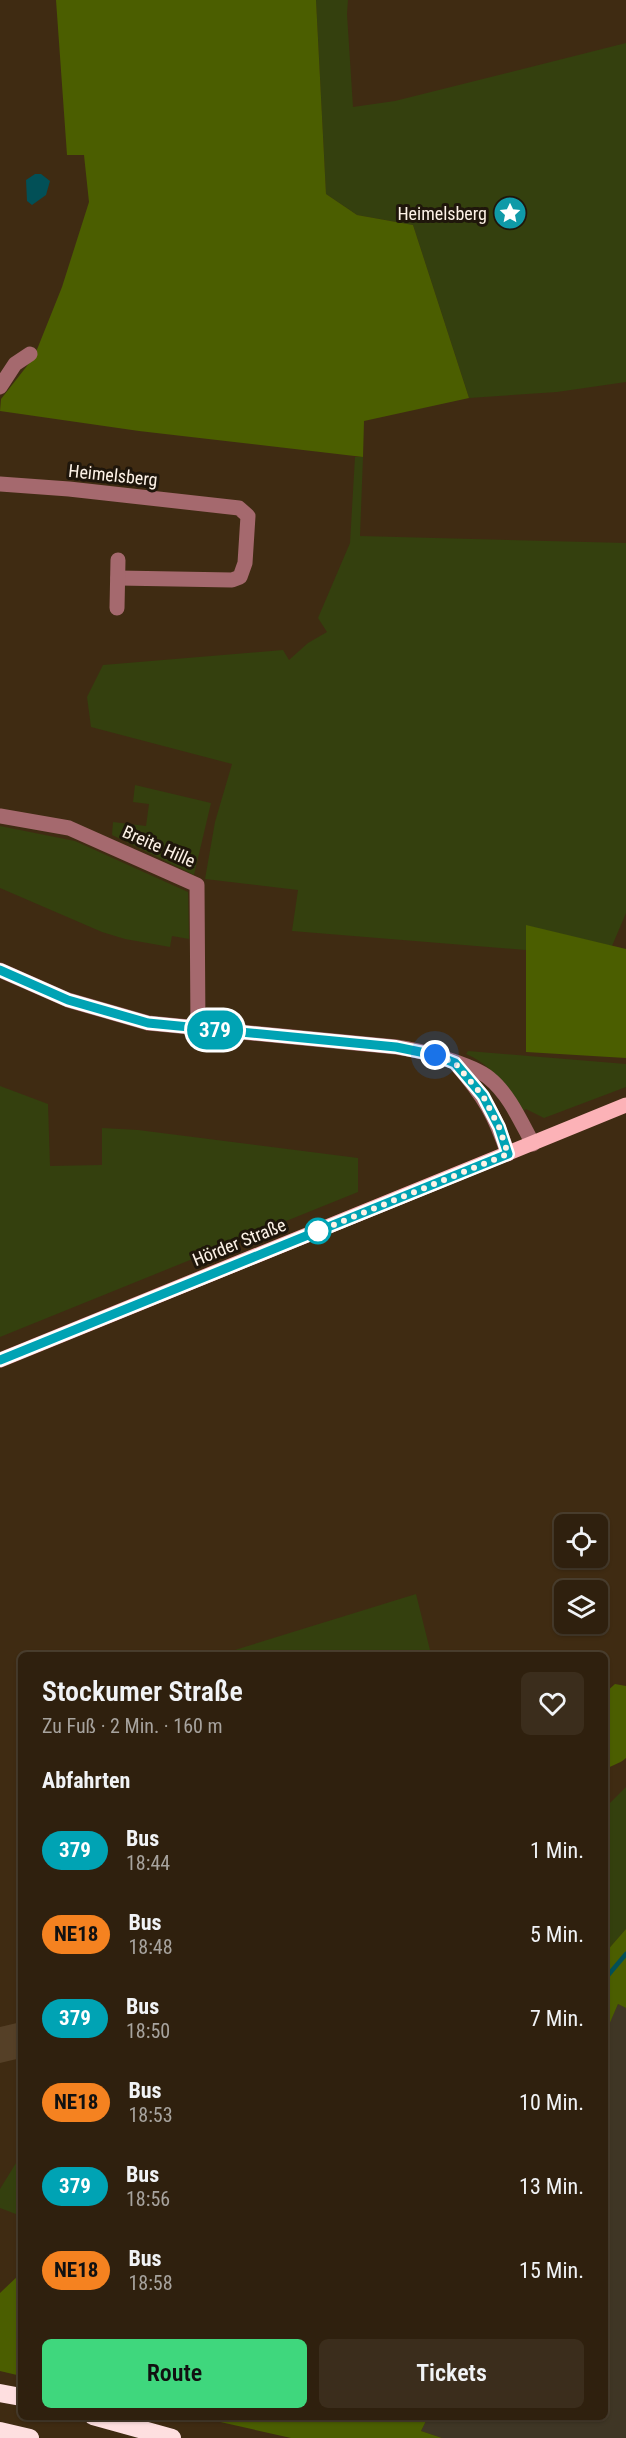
<!DOCTYPE html>
<html lang="de">
<head>
<meta charset="utf-8">
<style>
  :root { --surface:#2f200e; --page:#3b2d1c; --text:#f1f3f6; --muted:#a7a39e; --line:#4a3e2e; --accent:#3fd77d }
  body { margin:0; font-family:"Roboto Condensed",sans-serif; background:var(--page); color:var(--text); height:100vh; display:flex; flex-direction:column; font-size:22px; white-space:nowrap }
  * { box-sizing:border-box; margin:0 }
  p { font-size:20px; color:var(--muted) }
  .icon { flex:none; width:33px; height:33px; fill:none; stroke:currentColor; stroke-width:2; stroke-linecap:round; stroke-linejoin:round }
  .map { position:relative; flex:1; overflow:hidden }
  .details { position:absolute; left:18px; top:1652px; width:590px; height:768px; display:flex; flex-direction:column; background:var(--surface); border-radius:9px; box-shadow:0 2px 4px #0004,0 0 0 2px var(--line) }
  .details>* { flex:none }
  .badge { padding:0 12px; border-radius:20px; font-size:21px; line-height:39px }
  .tools { position:absolute; left:554px; top:1514px; display:grid; gap:12px }
  .tools a { display:grid; place-items:center; width:54px; height:54px; border-radius:9px; background:var(--surface); box-shadow:0 2px 4px #0004,0 0 0 2px var(--line); font-size:30px }
  .you { position:absolute; width:30px; height:30px; margin:-15px; border:4px solid #fff; border-radius:50%; background:#1a73e8; box-shadow:0 0 0 9px #1a73e833 }
  .map>.badge { position:absolute; translate:-50% -50%; box-shadow:0 0 0 3px #fff }
  h2 { padding:0 24px; font-size:22px; line-height:54px }
  .round { display:grid; place-items:center; flex:none; width:63px; height:63px; border-radius:9px; background:var(--page) }
  .head { display:flex; align-items:center; justify-content:space-between; height:102px; padding:0 24px }
  h1 { font-size:28px; font-weight:600; line-height:45px }
  .primary-button { display:flex; gap:12px; margin-top:auto; padding:12px 24px }
  .primary-button a { flex:1; height:69px; border-radius:9px; background:var(--accent); color:#111; font-size:24px; font-weight:600; line-height:69px; text-align:center }
  .primary-button a+a { background:var(--page); color:var(--text) }
  ul { padding:0; list-style:none }
  li { display:flex; align-items:center; gap:18px; height:84px; padding:0 24px }
  li div { flex:1 }
  li b { display:block; font-size:22px }
  li em { font-style:normal }
  li .badge { min-width:66px; font-weight:700; text-align:center }
  .map>svg:first-child { display:block }
  .industrial { fill:#3f3625 }
  .green { fill:#34400e }
  .forest { fill:#4b5e00 }
  .water { fill:#025057 }
  .lines { fill:none; stroke-linecap:round; stroke-linejoin:round }
  .stream { stroke:#025057; stroke-width:4.5 }
  .building { fill:#554027 }
  .minor { stroke:#a5696e; stroke-width:15 }
  .major { stroke:#fcb2b7; stroke-width:15 }
  .highway { stroke:#fedfe0; stroke-width:18 }
  .line-casing { stroke:#fff; stroke-width:14 }
  .line { stroke:#00a3b4; stroke-width:9 }
  .walk { stroke:#fdf2e7; stroke-width:6; stroke-dasharray:0 10.8 }
  .stop-dot { fill:#fff; stroke:#00a3b4; stroke-width:3 }
  .labels { text-anchor:middle; dominant-baseline:central; stroke-width:6; stroke-linejoin:round; paint-order:stroke }
  .poi-label { font-size:18px; fill:#fdf2e7; stroke:#1f160b; text-anchor:end }
  .street-label { font-size:18px; fill:#fdf2e7; stroke:#1f160b }
</style>
</head>
<body>
<div class="map">
<svg width="626" height="2438" viewBox="0 0 626 2438">
  <rect width="100%" height="100%" fill="#3f2b12"/>
  <path class="industrial" d="M618,2004L626,2008V2438H442L421,2431L428,2417L604,2416V2034Z"/>
  <g class="green">
    <path d="M316,0H348L347,14L353,107L395,101L626,43V382L557,392L469,398L413,225L357,215L326,194Z"/>
    <path d="M355,457H363L360,536L626,543V913L612,946L527,926L526,950L292,931L298,890L205,879L215,822L232,764L91,727L87,697L103,665L283,650L289,660L308,643L327,632L318,618L350,543Z"/>
    <path d="M135,785L211,803L194,875L112,835L113,822L146,826L149,804L133,802Z"/>
    <path d="M0,826L75,841L188,892L189,939L172,936L170,947L125,939L102,932L0,888Z"/>
    <path d="M468,1051L626,1064V1087L544,1118L526,1109L522,1112C506,1087 494,1066 466,1054Z"/>
    <path d="M0,1086L48,1104L50,1166L102,1165V1128L138,1130L358,1158V1192L0,1337Z"/>
    <path d="M416,1594L431,1654H222Z"/>
    <path d="M626,1787V1929L605,1953V1808Z"/>
    <path d="M21,2155V2216L0,2208V2189Z"/>
  </g>
  <g class="forest">
    <path d="M56,0H316L326,194L357,215L413,225L469,398L364,421L363,457L139,431L0,411L1,399L34,357L62,287L89,202L84,155H67Z"/>
    <path d="M526,925L626,949V1058L526,1052Z"/>
    <path d="M615,1684L626,1686V1758C619,1765 611,1764 605,1771V1693Z"/>
    <path d="M626,1929V2008L618,2004L605,2034V1953Z"/>
    <path d="M21,2273V2376L0,2371V2293Z"/>
    <path d="M198,2417H428L421,2431L442,2438H291Z"/>
  </g>
  <path class="water" d="M35,174H41L50,181L46,195L32,205L27,201L26,180Z"/>
  <g class="lines">
    <path class="stream" d="M604,1980L626,1954"/>
  </g>
  <path class="building" d="M21,2022V2058L0,2063V2027Z"/>
  <g class="lines">
    <g class="minor">
      <path d="M0,387L15,364L30,354"/>
      <path d="M0,484L69,489L239,508L248,516L245,563L240,577L232,580L118,578"/>
      <path d="M117,608L118,560"/>
      <path d="M0,816L69,828L197,885L198,1029"/>
      <path d="M0,970L68,1000L148,1023L396,1047C419,1050 472,1064 489,1078C509,1094 521,1122 533,1144"/>
      <path d="M457,1065C484,1096 495,1115 508,1154"/>
    </g>
    <path class="major" d="M0,1360L626,1105"/>
    <g class="highway">
      <path d="M0,2393L21,2397"/>
      <path d="M93,2416L172,2438"/>
      <path d="M0,2431L30,2438"/>
    </g>
  </g>
  <g class="lines">
    <defs>
      <path id="line" d="M0,970L68,1000L148,1023L396,1047L435,1055L455,1063L483,1096L499,1127L508,1154L0,1360"/>
    </defs>
    <use href="#line" class="line-casing"/>
    <use href="#line" class="line"/>
    <path class="walk" d="M318,1231L316,1232L508,1154L499,1127L483,1096L455,1063L435,1055"/>
  </g>
  <defs>
    <symbol id="sight-disc" viewBox="-11 -11 22 22"><circle r="9.5" fill="#0f9aa8" stroke="#1f160b"/><path d="M0-6L1.8-2.2L6-1.7L2.9 1.2L3.7 5.4L0 3.3L-3.7 5.4L-2.9 1.2L-6-1.7L-1.8-2.2Z" fill="#fff"/></symbol>
  </defs>
  <g fill-rule="evenodd">
    <use href="#sight-disc" x="491" y="194" width="38" height="38"/>
  </g>
  <circle class="stop-dot" cx="318" cy="1231" r="12"/>
  <g class="labels">
    <g class="poi-label">
      <text x="487" y="213">Heimelsberg</text>
    </g>
    <g class="street-label">
      <text transform="translate(113 475) rotate(6)">Heimelsberg</text>
      <text transform="translate(159 846) rotate(24)">Breite Hille</text>
      <text transform="translate(239 1242) rotate(-22)">Hörder Straße</text>
    </g>
  </g>
</svg>
<div class="tools">
<a><svg class="icon" aria-label="locate" viewBox="0 0 24 24"><circle cx="12" cy="12" r="6"/><path d="M12 2v4M12 18v4M2 12h4M18 12h4"/></svg></a>
<a><svg class="icon" aria-label="layers" viewBox="0 0 24 24"><path d="M12 4l9 5-9 5-9-5zM3 14l9 5 9-5"/></svg></a>
</div>
<div class="you" style="left:435px;top:1055px"></div>
<b class="badge" style="left:215px;top:1030px;background:#00a3b4;color:#fff">379</b>
<section class="details">
<div class="head"><div><h1>Stockumer Straße</h1><p>Zu Fuß · 2 Min. · 160 m</p></div><a class="round"><svg class="icon" aria-label="heart" viewBox="0 0 24 24"><path d="M12 20l-8-8c-3-5 5-10 8-4 3-6 11-1 8 4z"/></svg></a></div>
<h2>Abfahrten</h2>
<ul>
<li><span class="badge" style="background:#00a3b4;color:#fff">379</span><div><b>Bus</b><p>18:44</p></div><em>1 Min.</em></li>
<li><span class="badge" style="background:#f58220;color:#111">NE18</span><div><b>Bus</b><p>18:48</p></div><em>5 Min.</em></li>
<li><span class="badge" style="background:#00a3b4;color:#fff">379</span><div><b>Bus</b><p>18:50</p></div><em>7 Min.</em></li>
<li><span class="badge" style="background:#f58220;color:#111">NE18</span><div><b>Bus</b><p>18:53</p></div><em>10 Min.</em></li>
<li><span class="badge" style="background:#00a3b4;color:#fff">379</span><div><b>Bus</b><p>18:56</p></div><em>13 Min.</em></li>
<li><span class="badge" style="background:#f58220;color:#111">NE18</span><div><b>Bus</b><p>18:58</p></div><em>15 Min.</em></li>
</ul>
<div class="primary-button"><a>Route</a><a>Tickets</a></div>
</section>
</div>
</body>
</html>
